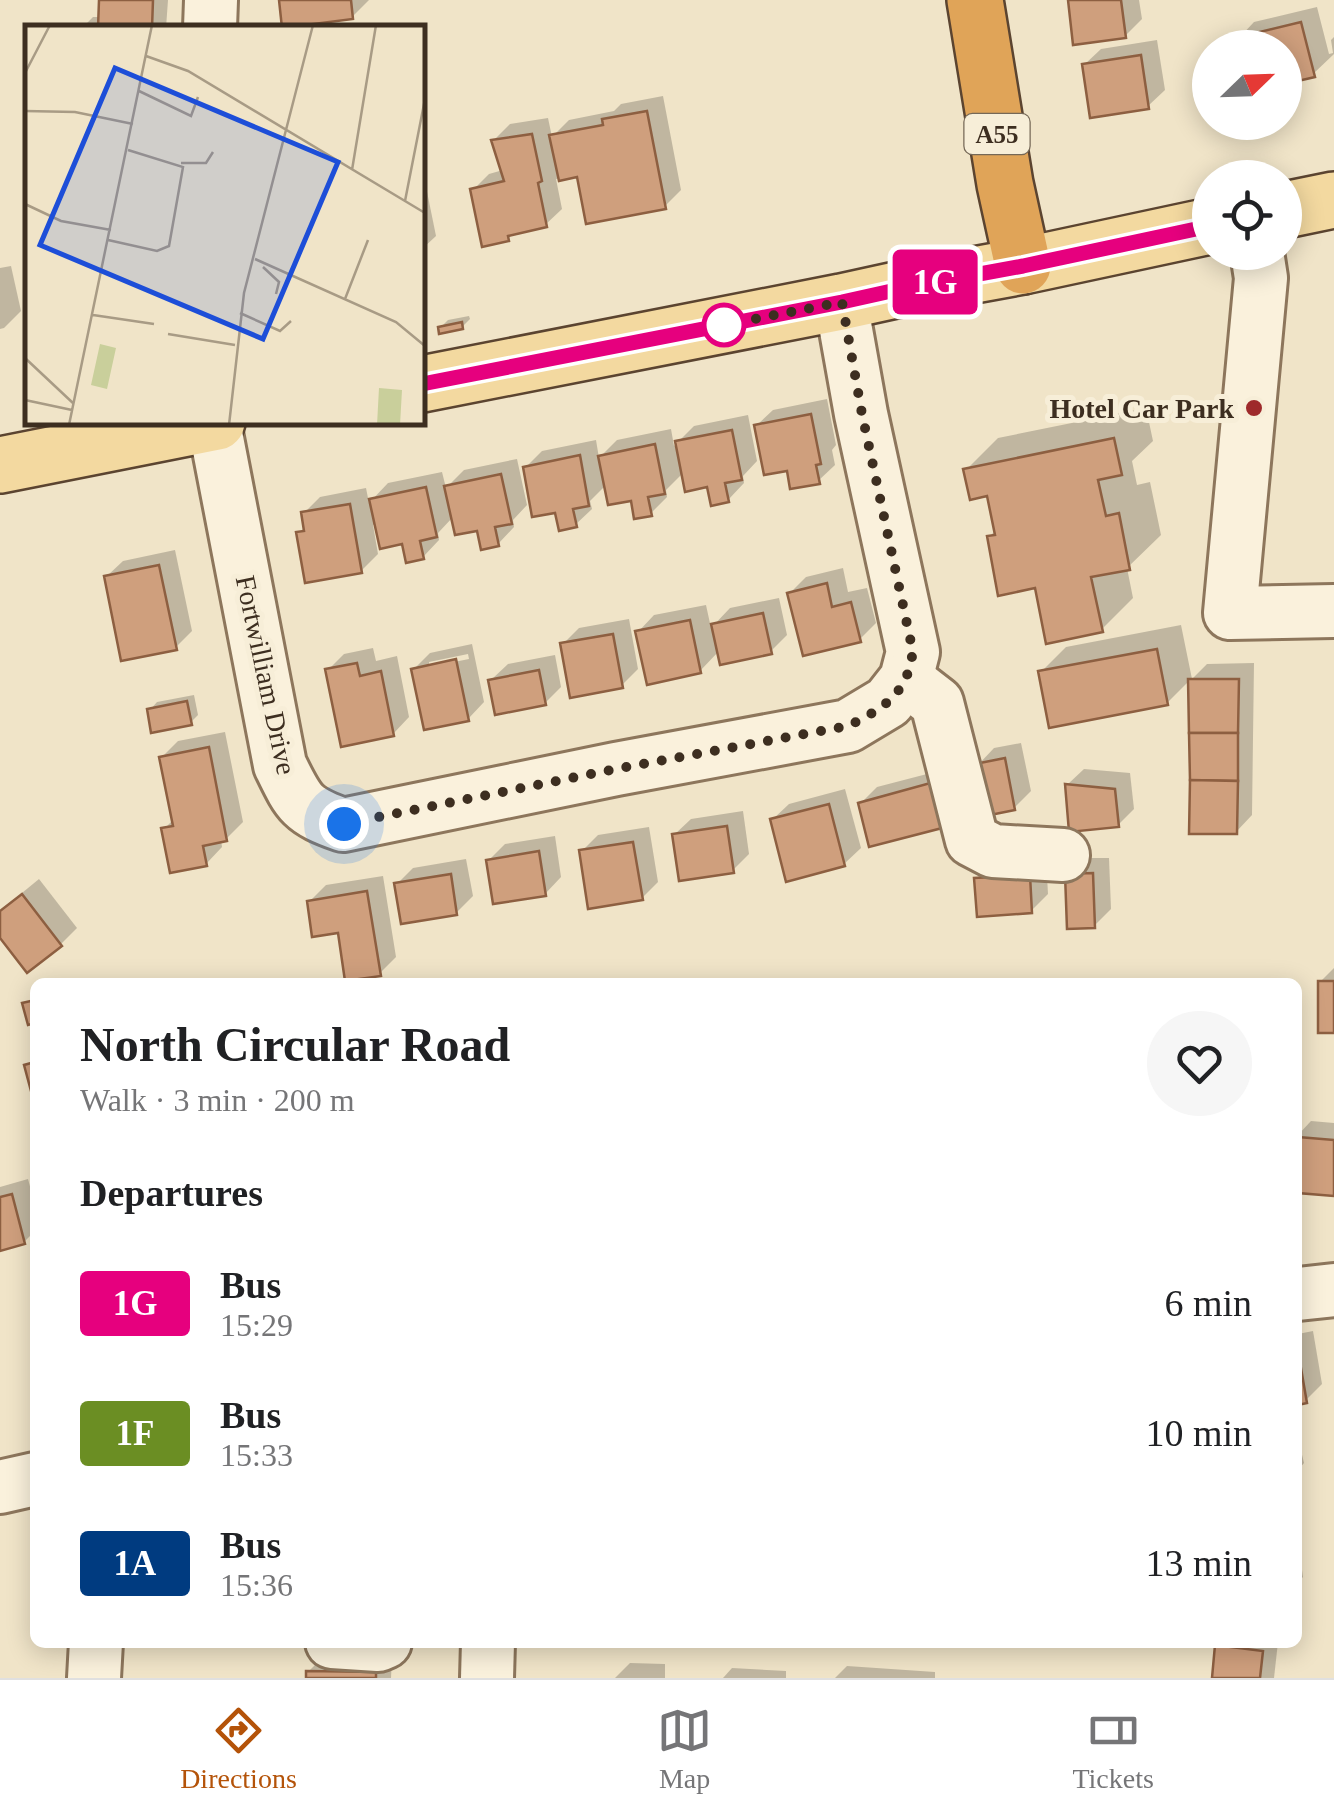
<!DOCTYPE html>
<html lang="en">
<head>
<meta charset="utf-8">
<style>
  :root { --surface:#fff; --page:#f6f6f6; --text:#202124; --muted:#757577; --line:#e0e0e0; --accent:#b45309 }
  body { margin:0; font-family:"Times New Roman",serif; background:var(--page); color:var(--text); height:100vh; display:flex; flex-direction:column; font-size:38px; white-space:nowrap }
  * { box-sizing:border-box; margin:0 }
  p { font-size:32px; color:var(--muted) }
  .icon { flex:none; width:55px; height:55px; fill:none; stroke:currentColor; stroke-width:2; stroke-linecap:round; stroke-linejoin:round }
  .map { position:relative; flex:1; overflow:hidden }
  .side { position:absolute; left:30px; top:978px; width:1272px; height:670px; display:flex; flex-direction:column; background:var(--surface); border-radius:15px; box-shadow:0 5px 25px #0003 }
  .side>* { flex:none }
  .badge { padding:0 20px; border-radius:8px; font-size:35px; line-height:65px }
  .needle { width:65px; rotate:67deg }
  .controls { position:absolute; left:1192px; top:30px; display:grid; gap:20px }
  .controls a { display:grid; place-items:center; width:110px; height:110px; border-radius:50%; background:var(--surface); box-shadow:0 5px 25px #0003; font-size:50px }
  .you { position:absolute; width:50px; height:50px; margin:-25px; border:8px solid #fff; border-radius:50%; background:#1a73e8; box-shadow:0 0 0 15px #1a73e833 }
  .map>.badge { position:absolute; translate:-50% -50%; box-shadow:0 0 0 5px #fff }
  h2 { padding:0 50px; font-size:38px; line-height:90px }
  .round { display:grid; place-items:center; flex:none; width:105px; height:105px; border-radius:52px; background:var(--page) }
  .headline { display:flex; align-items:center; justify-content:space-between; height:170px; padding:0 50px }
  h1 { font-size:48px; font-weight:700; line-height:75px }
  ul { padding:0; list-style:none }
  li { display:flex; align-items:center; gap:30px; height:130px; padding:0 50px }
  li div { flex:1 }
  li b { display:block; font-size:38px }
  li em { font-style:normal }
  li .badge { min-width:110px; font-weight:700; text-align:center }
  .tabs { display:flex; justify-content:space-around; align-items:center; height:140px; border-top:2px solid var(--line); background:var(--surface); font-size:28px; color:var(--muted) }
  .tabs a { display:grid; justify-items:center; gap:5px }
  .tabs .active { color:var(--accent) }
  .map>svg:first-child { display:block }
  .shadow { fill:#0003; fill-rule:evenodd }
  .building { fill:#cf9f7d; stroke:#8d5f41; stroke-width:2.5 }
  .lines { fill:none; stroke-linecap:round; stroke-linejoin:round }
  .minor-casing { stroke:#8d765c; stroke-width:58 }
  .major-casing { stroke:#5b4430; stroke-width:60 }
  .highway-casing { stroke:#5b4430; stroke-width:60 }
  .minor { stroke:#faf1dc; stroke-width:52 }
  .major { stroke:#f3d9a0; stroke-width:55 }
  .highway { stroke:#e0a458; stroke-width:55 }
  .line-casing { stroke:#fff; stroke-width:22 }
  .line { stroke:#e6007e; stroke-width:15 }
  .walk { stroke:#3d2e20; stroke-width:10; stroke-dasharray:0 18 }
  .stop-dot { fill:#fff; stroke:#e6007e; stroke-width:5 }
  .poi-dot { fill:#9e2a2b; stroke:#f7eed8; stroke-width:4 }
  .labels { text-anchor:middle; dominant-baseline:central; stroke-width:10; stroke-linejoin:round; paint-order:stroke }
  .shield { fill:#f7eed8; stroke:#756857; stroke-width:2.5 }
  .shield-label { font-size:25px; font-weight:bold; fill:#3d2e20 }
  .poi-label { font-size:28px; font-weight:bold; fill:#3d2e20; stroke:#f7eed8; text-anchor:end }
  .street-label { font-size:28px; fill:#3d2e20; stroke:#f7eed8 }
  .inset-road { fill:none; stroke:#a89b85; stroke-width:2.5 }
  .view { fill:#1d4ed8; fill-opacity:0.15; stroke:#1d4ed8; stroke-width:5 }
  .inset-edge { fill:none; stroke:#3d2e20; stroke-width:5 }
</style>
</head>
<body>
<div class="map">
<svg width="1334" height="1678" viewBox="0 0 1334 1678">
  <rect width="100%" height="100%" fill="#f0e4c8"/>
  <g class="shadow">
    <path d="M102,0H168L166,28H82L93,17H101Z"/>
    <path d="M282,0H369L352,17Z"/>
    <path d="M1070,0H1139L1142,19L1125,36Z"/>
    <path d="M1317,7L1329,54L1333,53L1331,40L1334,37V56V54L1313,74L1285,81V48L1238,39L1254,22Z"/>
    <path d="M1157,40L1165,90L1148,106L1084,65L1101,49Z"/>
    <path d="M663,96L681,190L665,206L579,174L556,179L562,209L545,225L514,232L508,239L473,190L489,174L503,170L494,140L510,124L548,118L552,137L569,120L614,111L621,104Z"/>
    <path d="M422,167L436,236L422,249Z"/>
    <path d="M11,266L21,311L4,328L0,329V268Z"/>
    <path d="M469,316L470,319L462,327L440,328L448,320Z"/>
    <path d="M827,399L836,445L832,450L835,465L818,481L789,468L756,426L773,410Z"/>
    <path d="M1146,408L1153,441L1132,461L1137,485L1150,482L1161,535L1127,568L1133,598L1101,630L1037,585L989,537L996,530L989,493L966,470L998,438Z"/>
    <path d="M748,415L757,461L743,476L744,483L728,500L709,484L684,472L666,490L667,497L651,513L632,498L606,485L590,501L592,509L575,525L557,510L525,468L542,451L596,440L599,458L617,440L671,429L674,446L694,426Z"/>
    <path d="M517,459L527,505L513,520L514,527L498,544L479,528L453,517L438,533L439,540L423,557L377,524L373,525L378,554L361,571L299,533L306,526L304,513L320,497L366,488L369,503L388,483L442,472L446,488L464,470Z"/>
    <path d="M175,550L192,631L175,648L106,577L123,561Z"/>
    <path d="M843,568L848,592L867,588L876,623L860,639L789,594L806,577Z"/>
    <path d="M779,598L787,635L770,652L719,651L700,671L638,632L654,615L706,605L711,628L730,608Z"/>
    <path d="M629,619L638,669L621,686L563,644L579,628Z"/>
    <path d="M1181,625L1192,679L1207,664L1254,663L1252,815L1236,832L1191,831V679L1167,703L1041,672L1066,647Z"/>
    <path d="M472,644L484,702L468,719L414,669L430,653ZM468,654L469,659L429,667V662Z"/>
    <path d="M373,648L376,661L397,656L409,717L393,734L328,670L344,654Z"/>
    <path d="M555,655L561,687L545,703L491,680L508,664Z"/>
    <path d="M194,695L198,715L190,723L150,710L157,702Z"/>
    <path d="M225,732L243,822L226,839L221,840L222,847L206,864L164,829L174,819L161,758L178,741Z"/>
    <path d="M1021,743L1031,791L1014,808L978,765L994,748Z"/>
    <path d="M950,768L961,808L860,804L877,787Z"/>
    <path d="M1084,769L1130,773L1134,809L1118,825L1067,785Z"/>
    <path d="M845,789L861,848L844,864L772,820L789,804Z"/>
    <path d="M743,811L749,854L733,870L674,835L691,819Z"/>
    <path d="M649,827L658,882L642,898L582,851L598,835Z"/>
    <path d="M555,836L561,877L545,894L489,860L505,844Z"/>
    <path d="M1084,858H1109L1111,909L1094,926L1068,875Z"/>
    <path d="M466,859L473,896L456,913L397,884L413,868Z"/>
    <path d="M1046,859L1048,894L1031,911L976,879L993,863Z"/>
    <path d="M383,876L396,957L380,973L340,930L309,902L326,885Z"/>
    <path d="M39,879L77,928L61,944L0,934V911Z"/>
    <path d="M1334,968V1030L1320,982Z"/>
    <path d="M1311,1121L1334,1123V1193L1298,1190V1135Z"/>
    <path d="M28,1179L35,1205V1231L24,1242L0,1248V1187Z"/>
    <path d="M1313,1331L1322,1384L1305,1401L1298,1402V1334Z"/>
    <path d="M1298,1438L1304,1463L1298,1470Z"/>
    <path d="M1298,1542L1303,1577L1298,1582Z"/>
    <path d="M1222,1642H1278L1274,1678H1215L1218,1646Z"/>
    <path d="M325,1655L392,1657L391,1678H308V1672Z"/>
    <path d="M630,1663L665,1664V1678H615Z"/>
    <path d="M847,1666L935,1672V1678H835Z"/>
    <path d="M732,1668L786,1671V1678H723Z"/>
  </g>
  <g class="building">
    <path d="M99,0H153L152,28H98Z"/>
    <path d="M279,0H351L353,19L282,28Z"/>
    <path d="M1068,0H1121L1126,38L1073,45Z"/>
    <path d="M1301,22L1315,77L1285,84V48H1237L1235,38Z"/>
    <path d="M1141,55L1149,109L1090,118L1082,64Z"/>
    <path d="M647,111L666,209L586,224L577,177L559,181L549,135L603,125L602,119Z"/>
    <path d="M532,134L542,181L538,183L547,227L508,236L509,241L482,247L470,189L504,181L491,140Z"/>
    <path d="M462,322L463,329L439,334L438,327Z"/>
    <path d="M811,414L821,464L816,465L820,484L790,489L787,471L764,475L754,425Z"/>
    <path d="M732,430L742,480L725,483L729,502L711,506L707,487L685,492L675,441Z"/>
    <path d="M1114,438L1122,475L1098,480L1106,516L1119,513L1130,570L1091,577L1103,632L1046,644L1035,588L998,596L987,536L995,535L987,496L970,500L963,469Z"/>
    <path d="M655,444L665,494L648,497L652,516L634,519L631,501L608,505L598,456Z"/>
    <path d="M580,455L589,506L573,509L577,527L559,531L555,513L532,517L523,467Z"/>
    <path d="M501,474L512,524L495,527L499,546L481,550L477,531L455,535L444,486Z"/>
    <path d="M426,487L437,537L420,541L424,559L406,563L402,544L380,549L369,499Z"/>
    <path d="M350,504L362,573L305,583L296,532L304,531L301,512Z"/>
    <path d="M159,565L177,650L121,661L104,576Z"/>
    <path d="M827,583L832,607L851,602L861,642L803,656L787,593Z"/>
    <path d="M763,613L772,654L720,665L711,624Z"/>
    <path d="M690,620L701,673L647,685L635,631Z"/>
    <path d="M613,634L623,688L570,698L560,643Z"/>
    <path d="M1157,649L1168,705L1049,728L1038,671Z"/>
    <path d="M456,659L469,721L424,730L411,669Z"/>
    <path d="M357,663L360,676L381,671L394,736L341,747L325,669Z"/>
    <path d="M539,670L546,705L495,715L488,680Z"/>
    <path d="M1188,679H1239L1238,733H1189Z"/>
    <path d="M187,701L192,725L151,733L147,709Z"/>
    <path d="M1189,733H1238V781L1190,780Z"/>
    <path d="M209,747L227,841L203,846L207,866L170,873L161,828L173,826L159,757Z"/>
    <path d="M1005,758L1015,810L985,816L975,764Z"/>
    <path d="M1190,780L1238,781L1237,834H1189Z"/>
    <path d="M934,782L946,827L869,847L858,803Z"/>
    <path d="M1065,784L1115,789L1119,827L1069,832Z"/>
    <path d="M829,804L845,866L786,882L770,819Z"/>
    <path d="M727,826L734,873L679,881L672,834Z"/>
    <path d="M633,842L643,900L588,909L579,850Z"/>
    <path d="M539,851L546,896L493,904L486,860Z"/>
    <path d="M1093,873L1095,928L1067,929L1065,874Z"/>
    <path d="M451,874L457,915L401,924L394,883Z"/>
    <path d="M1030,875L1032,913L977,917L974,878Z"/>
    <path d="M367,891L381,976L345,981L338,933L312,937L307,901Z"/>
    <path d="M22,894L62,946L27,973L0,938V911Z"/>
    <rect x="1318" y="981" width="16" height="52"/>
    <path d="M35,1000V1023L28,1025L22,1003Z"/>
    <path d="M35,1062V1106L24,1065Z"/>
    <path d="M1298,1137L1334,1140V1196L1298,1193Z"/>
    <path d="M12,1194L25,1244L0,1251V1197Z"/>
    <path d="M1298,1351L1307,1403L1298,1405Z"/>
    <path d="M1215,1645L1263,1651L1260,1678H1212Z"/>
    <path d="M306,1671L376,1672V1678H306Z"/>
  </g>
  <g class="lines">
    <defs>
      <g id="minor">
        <path d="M210,28L211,0"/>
        <path d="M1257,252L1261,278L1230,613L1334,611"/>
        <path d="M214,423L280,765C299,804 301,810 343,825L616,769L848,726L888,702L906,679L913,652L861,414L841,302"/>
        <path d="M906,679L937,703L972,840L993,851L1063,855"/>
        <path d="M1298,1294L1334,1290"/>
        <path d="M0,1487L35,1479"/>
        <path d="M332,1642L378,1645L385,1642"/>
        <path d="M94,1678L96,1642"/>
        <path d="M487,1678L488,1642"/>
      </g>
      <g id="major">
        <path d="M1285,210L1334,200"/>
        <path d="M422,384L841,302L914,286L1023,266L1210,226"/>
        <path d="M0,465L217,422"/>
      </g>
      <path id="highway" d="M975,0L1005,184L1023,266"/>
    </defs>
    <use href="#minor" class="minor-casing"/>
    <use href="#major" class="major-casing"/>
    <use href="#highway" class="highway-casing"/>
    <use href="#minor" class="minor"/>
    <use href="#major" class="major"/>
    <use href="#highway" class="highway"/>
  </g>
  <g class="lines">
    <defs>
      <path id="line" d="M422,384L842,302L914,286L1023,266L1210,226"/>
    </defs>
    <use href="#line" class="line-casing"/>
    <use href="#line" class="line"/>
    <path class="walk" d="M344,824L616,769L848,726C870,715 896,702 906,677C910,670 911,660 913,652L862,414L842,302L724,325"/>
  </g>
  <circle class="stop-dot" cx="724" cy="325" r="20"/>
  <circle class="poi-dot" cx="1254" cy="408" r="10"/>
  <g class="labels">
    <rect class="shield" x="964.5" y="114" width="65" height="40" rx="8"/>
    <g class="shield-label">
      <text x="997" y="134">A55</text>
    </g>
    <g class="poi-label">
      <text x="1234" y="408">Hotel Car Park</text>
    </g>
    <g class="street-label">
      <text transform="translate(266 675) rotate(78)">Fortwilliam Drive</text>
    </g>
  </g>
  <g transform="translate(25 25)">
    <rect width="400" height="400" fill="#f0e4c8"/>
    <path d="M75,319L91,323L82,364L66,360ZM354,363L377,365L375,400H352Z" fill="#c9cf9b"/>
    <path class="inset-road" d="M121,31L163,46L400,188M0,48L25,0M114,66L166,91L173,72M0,86L50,87L108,99M156,138H181L188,127M327,145L351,0M380,176L400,74M0,179L36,196L86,205M83,215L132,226L144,221L158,142L103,125M230,234L371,297L400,321M238,242L254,257L251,269M320,274L343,215M215,288L255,306L266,296M68,290L129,299M143,309L210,320M0,333L49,379M0,375L47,385M44,400L127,0M204,400L219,268L288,0"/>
    <path class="view" d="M90,43L313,137L238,314L15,220Z"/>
    <rect width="400" height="400" class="inset-edge"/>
  </g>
</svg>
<div class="controls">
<a><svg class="needle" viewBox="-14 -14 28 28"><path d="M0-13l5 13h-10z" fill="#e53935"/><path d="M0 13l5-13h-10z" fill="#757577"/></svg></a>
<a><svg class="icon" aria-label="locate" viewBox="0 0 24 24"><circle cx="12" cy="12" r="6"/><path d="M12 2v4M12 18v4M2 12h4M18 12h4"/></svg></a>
</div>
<div class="you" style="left:344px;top:824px"></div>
<b class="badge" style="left:935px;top:282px;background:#e6007e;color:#fff">1G</b>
<section class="side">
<div class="headline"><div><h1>North Circular Road</h1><p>Walk · 3 min · 200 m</p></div><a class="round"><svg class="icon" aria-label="heart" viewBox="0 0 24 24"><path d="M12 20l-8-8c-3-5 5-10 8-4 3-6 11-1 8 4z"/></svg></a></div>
<h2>Departures</h2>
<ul>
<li><span class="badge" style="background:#e6007e;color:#fff">1G</span><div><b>Bus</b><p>15:29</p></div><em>6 min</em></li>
<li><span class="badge" style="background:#6b8e23;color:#fff">1F</span><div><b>Bus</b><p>15:33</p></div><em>10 min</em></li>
<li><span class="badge" style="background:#003b80;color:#fff">1A</span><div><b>Bus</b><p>15:36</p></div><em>13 min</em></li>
</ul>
</section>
</div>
<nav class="tabs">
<a class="active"><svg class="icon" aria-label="directions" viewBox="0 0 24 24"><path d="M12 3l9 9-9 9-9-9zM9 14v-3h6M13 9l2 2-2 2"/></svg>Directions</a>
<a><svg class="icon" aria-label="map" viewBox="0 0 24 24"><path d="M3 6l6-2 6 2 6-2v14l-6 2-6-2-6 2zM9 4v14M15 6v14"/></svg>Map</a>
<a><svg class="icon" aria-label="tickets" viewBox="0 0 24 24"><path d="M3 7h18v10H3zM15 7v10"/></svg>Tickets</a>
</nav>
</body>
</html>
